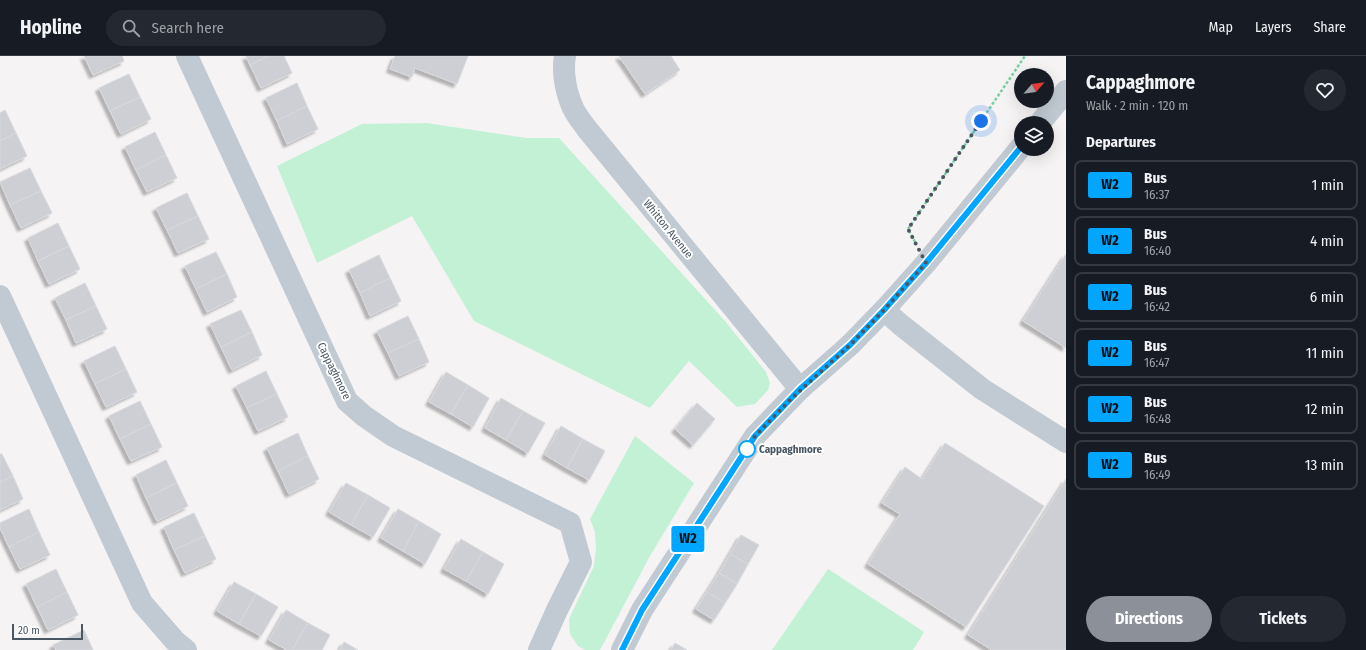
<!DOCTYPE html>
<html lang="en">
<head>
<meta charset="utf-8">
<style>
  :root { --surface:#171b24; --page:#242831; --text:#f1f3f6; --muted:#9ea1a6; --line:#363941; --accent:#8c9099 }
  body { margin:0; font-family:"Fira Sans Condensed",sans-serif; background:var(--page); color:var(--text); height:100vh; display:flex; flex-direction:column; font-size:15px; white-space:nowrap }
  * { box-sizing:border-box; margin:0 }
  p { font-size:13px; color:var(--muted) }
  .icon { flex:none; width:22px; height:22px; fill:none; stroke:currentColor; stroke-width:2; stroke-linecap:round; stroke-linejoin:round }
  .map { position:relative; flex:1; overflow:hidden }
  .panel { display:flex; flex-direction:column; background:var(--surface); width:300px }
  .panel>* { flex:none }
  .badge { padding:0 8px; border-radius:3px; font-size:14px; line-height:26px }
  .needle { width:26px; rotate:62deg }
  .fabs { position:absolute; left:1014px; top:12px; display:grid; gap:8px }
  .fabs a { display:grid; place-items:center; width:40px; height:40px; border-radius:50%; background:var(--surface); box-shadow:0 4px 16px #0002; font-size:20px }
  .scale { position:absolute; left:12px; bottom:10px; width:71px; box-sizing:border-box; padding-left:4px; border:2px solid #4a5661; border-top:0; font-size:11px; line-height:14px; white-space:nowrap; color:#4a5661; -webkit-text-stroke:3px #fff; paint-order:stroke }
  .you { position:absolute; width:20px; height:20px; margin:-10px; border:3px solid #fff; border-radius:50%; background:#1a73e8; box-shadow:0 0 0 6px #1a73e833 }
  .map>.badge { position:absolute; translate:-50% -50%; box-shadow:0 0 0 2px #fff }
  h2 { padding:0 20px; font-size:15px; line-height:36px }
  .round { display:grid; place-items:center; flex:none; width:42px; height:42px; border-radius:21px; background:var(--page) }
  .head { display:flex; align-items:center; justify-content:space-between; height:68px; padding:0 20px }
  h1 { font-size:19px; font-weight:700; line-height:30px }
  .button { display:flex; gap:8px; margin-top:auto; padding:8px 20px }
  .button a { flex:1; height:46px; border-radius:24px; background:var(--accent); color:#fff; font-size:16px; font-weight:700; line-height:46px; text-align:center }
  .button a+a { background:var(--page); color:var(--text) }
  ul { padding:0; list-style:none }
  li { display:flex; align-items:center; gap:12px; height:50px; margin:0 8px 6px; padding:0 12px; border:2px solid var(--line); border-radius:8px }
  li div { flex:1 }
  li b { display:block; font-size:15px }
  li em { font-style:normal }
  li .badge { min-width:44px; font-weight:700; text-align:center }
  header { display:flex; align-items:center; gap:24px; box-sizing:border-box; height:56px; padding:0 20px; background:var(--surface); border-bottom:1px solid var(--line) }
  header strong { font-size:19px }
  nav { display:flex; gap:22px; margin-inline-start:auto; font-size:14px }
  .search { width:280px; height:36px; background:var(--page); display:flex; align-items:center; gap:10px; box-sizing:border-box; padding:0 14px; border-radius:22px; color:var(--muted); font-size:15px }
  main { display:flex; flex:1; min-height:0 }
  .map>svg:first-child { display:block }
  .green { fill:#c3f1d5 }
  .building { fill:#cdcfd5; stroke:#d7d9de; filter:url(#shadow) }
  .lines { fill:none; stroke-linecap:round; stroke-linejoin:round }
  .path { stroke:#7ad0a6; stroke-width:2.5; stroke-dasharray:3 2; stroke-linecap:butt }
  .minor { stroke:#c1cad2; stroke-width:22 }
  .line-casing { stroke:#fff; stroke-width:9 }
  .line { stroke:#00a6ff; stroke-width:6 }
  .walk { stroke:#4a5661; stroke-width:4; stroke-dasharray:0 7.2 }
  .stop-dot { fill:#fff; stroke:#00a6ff; stroke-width:2 }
  .labels { text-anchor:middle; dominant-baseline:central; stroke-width:4; stroke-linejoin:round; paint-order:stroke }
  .street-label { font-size:11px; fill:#4a5661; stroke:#fff }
  .stop-label { font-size:11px; font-weight:bold; fill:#4a5661; stroke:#fff; text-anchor:start }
</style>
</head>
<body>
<header>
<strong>Hopline</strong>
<div class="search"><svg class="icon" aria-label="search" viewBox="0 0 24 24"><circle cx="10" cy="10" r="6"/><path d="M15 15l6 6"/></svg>Search here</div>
<nav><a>Map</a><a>Layers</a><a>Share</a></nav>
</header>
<main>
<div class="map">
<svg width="1066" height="594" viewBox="0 0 1066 594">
  <defs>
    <filter id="shadow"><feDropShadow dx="-3.5" dy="3.5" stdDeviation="1" flood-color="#0004"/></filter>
  </defs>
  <rect width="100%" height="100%" fill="#f5f3f3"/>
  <g class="green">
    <path d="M426,67L527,82H559L725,265L766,316L770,327L768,334L755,348L737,351L689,305L650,352L474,265L412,160L317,207L277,110L362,68Z"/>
    <path d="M635,380L694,427L650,500L600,594H585L578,590L570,578L569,563L594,510L596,492L595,476L590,463Z"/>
    <path d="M828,513L924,576L913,594H772Z"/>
  </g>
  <g class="building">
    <path d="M84,0H122L124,5L93,19Z"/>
    <path d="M246,0H269L250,9Z"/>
    <path d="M269,0H284L292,17L261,32L250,9Z"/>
    <path d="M395,0H468L457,28L415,12L412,21L390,13Z"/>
    <path d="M619,0H671L680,14L645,38Z"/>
    <path d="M129,18L140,41L110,55L99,32Z"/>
    <path d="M297,27L307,50L277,65L266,42Z"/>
    <path d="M140,41L151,63L121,78L110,55Z"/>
    <path d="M307,50L318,73L287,88L277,65Z"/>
    <path d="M5,54L16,77L0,85V57Z"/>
    <path d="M155,76L166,99L136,114L125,91Z"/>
    <path d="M16,77L27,100L0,113V85Z"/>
    <path d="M166,99L177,122L147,136L136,114Z"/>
    <path d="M30,112L41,135L10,149L0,126Z"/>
    <path d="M41,135L52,157L21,172L10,149Z"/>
    <path d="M187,137L198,160L167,174L156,152Z"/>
    <path d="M198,160L209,183L178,197L167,174Z"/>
    <path d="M58,167L69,190L38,205L28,182Z"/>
    <path d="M69,190L80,213L49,228L38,205Z"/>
    <path d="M216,196L227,218L196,233L185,210Z"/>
    <path d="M1066,198V292L1023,265Z"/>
    <path d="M379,199L390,222L360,237L349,214Z"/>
    <path d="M227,218L237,241L207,256L196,233Z"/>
    <path d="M390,222L401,245L370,260L360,237Z"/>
    <path d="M85,227L96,250L66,264L55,242Z"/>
    <path d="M96,250L107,273L76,287L66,264Z"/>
    <path d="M241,254L252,276L221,291L210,268Z"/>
    <path d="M408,260L419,283L388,297L377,275Z"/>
    <path d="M252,276L262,299L232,314L221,291Z"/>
    <path d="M419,283L429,306L399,320L388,297Z"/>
    <path d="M115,290L126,313L95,328L84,305Z"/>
    <path d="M126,313L137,336L106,351L95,328Z"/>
    <path d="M266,315L277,338L247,352L236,330Z"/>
    <path d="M446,316L468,329L451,358L429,346Z"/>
    <path d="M468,329L489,342L473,371L451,358Z"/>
    <path d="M277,338L288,361L258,375L247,352Z"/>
    <path d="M501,342L523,355L506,384L485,372Z"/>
    <path d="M140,345L151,368L120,383L109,360Z"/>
    <path d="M697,347L715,363L693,389L675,373Z"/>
    <path d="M523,355L545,367L528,397L506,384Z"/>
    <path d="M151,368L162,391L131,405L120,383Z"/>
    <path d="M561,370L583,383L567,412L545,399Z"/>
    <path d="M298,377L308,400L278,415L267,392Z"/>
    <path d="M583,383L605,395L589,424L567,412Z"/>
    <path d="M945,387L1044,450L966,571L868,508L900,458L882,447L905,411L922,423Z"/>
    <path d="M0,398H2L13,420L0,426Z"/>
    <path d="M308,400L319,423L289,438L278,415Z"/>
    <path d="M166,404L177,427L146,442L136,419Z"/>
    <path d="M13,420L23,443L0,454V426Z"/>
    <path d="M1066,423V594H992L968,579Z"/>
    <path d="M177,427L188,450L157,465L146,442Z"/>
    <path d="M346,427L368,439L351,469L329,456Z"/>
    <path d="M368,439L390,452L373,481L351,469Z"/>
    <path d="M29,453L39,476L9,491L0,472V467Z"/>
    <path d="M398,453L419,465L403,495L381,482Z"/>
    <path d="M194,457L205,480L174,494L164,471Z"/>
    <path d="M419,465L441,478L425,508L403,495Z"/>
    <path d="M39,476L50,499L20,513L9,491Z"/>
    <path d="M741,479L759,489L748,508L730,498Z"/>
    <path d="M205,480L216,503L185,517L174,494Z"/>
    <path d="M461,483L483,496L466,525L444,513Z"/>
    <path d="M483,496L504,508L488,538L466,525Z"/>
    <path d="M730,498L748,508L737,528L719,517Z"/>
    <path d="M56,513L67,536L37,551L26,528Z"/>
    <path d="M719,517L737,528L725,547L707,536Z"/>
    <path d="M234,526L256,538L239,568L217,555Z"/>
    <path d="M67,536L78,559L48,574L37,551Z"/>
    <path d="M707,536L725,547L714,564L696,553Z"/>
    <path d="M256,538L278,551L261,580L239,568Z"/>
    <path d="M286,554L308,567L292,594H287L269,584Z"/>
    <path d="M308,567L330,579L322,594H292Z"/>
    <path d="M84,574L93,594H56L53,589Z"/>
    <path d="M344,586L358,594H340Z"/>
    <path d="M675,587L687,594H671Z"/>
  </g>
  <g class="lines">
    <path class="path" d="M915,186L908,173L1025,0"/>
    <g class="minor">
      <path d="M187,0L347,345L364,360L393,380L570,467L581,506L557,554L539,594"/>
      <path d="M565,0C562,16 566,37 573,52C576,59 582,66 587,73L800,333"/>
      <path d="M1040,67L1066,35"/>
      <path d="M0,240L142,547L175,585L186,594"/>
      <path d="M884,254L901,269L982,333L1066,386"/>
      <path d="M622,594L642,554L755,380L800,333L850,289L884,254L926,207L1021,91"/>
    </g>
  </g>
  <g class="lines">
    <defs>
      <path id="line" d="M622,594L642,554L755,380L800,333L850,289L884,254L926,207L1021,91"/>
    </defs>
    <use href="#line" class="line-casing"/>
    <use href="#line" class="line"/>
    <path class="walk" d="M747,393L755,380L791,343L850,289L884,254L926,207L908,173L981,65"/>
  </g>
  <circle class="stop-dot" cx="747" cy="393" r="8"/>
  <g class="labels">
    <g class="street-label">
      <text transform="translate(668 173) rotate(51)">Whitton Avenue</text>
      <text transform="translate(334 315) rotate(64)">Cappaghmore</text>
    </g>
    <g class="stop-label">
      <text x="759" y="393">Cappaghmore</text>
    </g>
  </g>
</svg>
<div class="fabs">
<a><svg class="needle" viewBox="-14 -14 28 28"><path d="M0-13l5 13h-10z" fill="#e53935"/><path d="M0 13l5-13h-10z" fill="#9ea1a6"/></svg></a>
<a><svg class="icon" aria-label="layers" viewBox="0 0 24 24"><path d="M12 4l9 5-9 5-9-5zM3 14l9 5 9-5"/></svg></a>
</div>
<div class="scale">20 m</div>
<div class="you" style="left:981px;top:65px"></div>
<b class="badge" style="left:688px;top:483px;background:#00a6ff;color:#111">W2</b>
</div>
<section class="panel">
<div class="head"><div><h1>Cappaghmore</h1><p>Walk · 2 min · 120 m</p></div><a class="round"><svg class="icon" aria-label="heart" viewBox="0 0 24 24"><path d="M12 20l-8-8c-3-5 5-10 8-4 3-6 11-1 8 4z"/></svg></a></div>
<h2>Departures</h2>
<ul>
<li><span class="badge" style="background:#00a6ff;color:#111">W2</span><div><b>Bus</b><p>16:37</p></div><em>1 min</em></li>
<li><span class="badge" style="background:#00a6ff;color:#111">W2</span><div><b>Bus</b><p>16:40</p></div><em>4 min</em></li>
<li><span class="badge" style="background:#00a6ff;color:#111">W2</span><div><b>Bus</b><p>16:42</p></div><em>6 min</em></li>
<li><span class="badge" style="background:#00a6ff;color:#111">W2</span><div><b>Bus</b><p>16:47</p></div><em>11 min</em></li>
<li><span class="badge" style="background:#00a6ff;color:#111">W2</span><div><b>Bus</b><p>16:48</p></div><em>12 min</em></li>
<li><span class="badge" style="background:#00a6ff;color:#111">W2</span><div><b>Bus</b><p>16:49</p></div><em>13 min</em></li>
</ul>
<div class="button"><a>Directions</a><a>Tickets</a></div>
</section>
</main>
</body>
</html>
